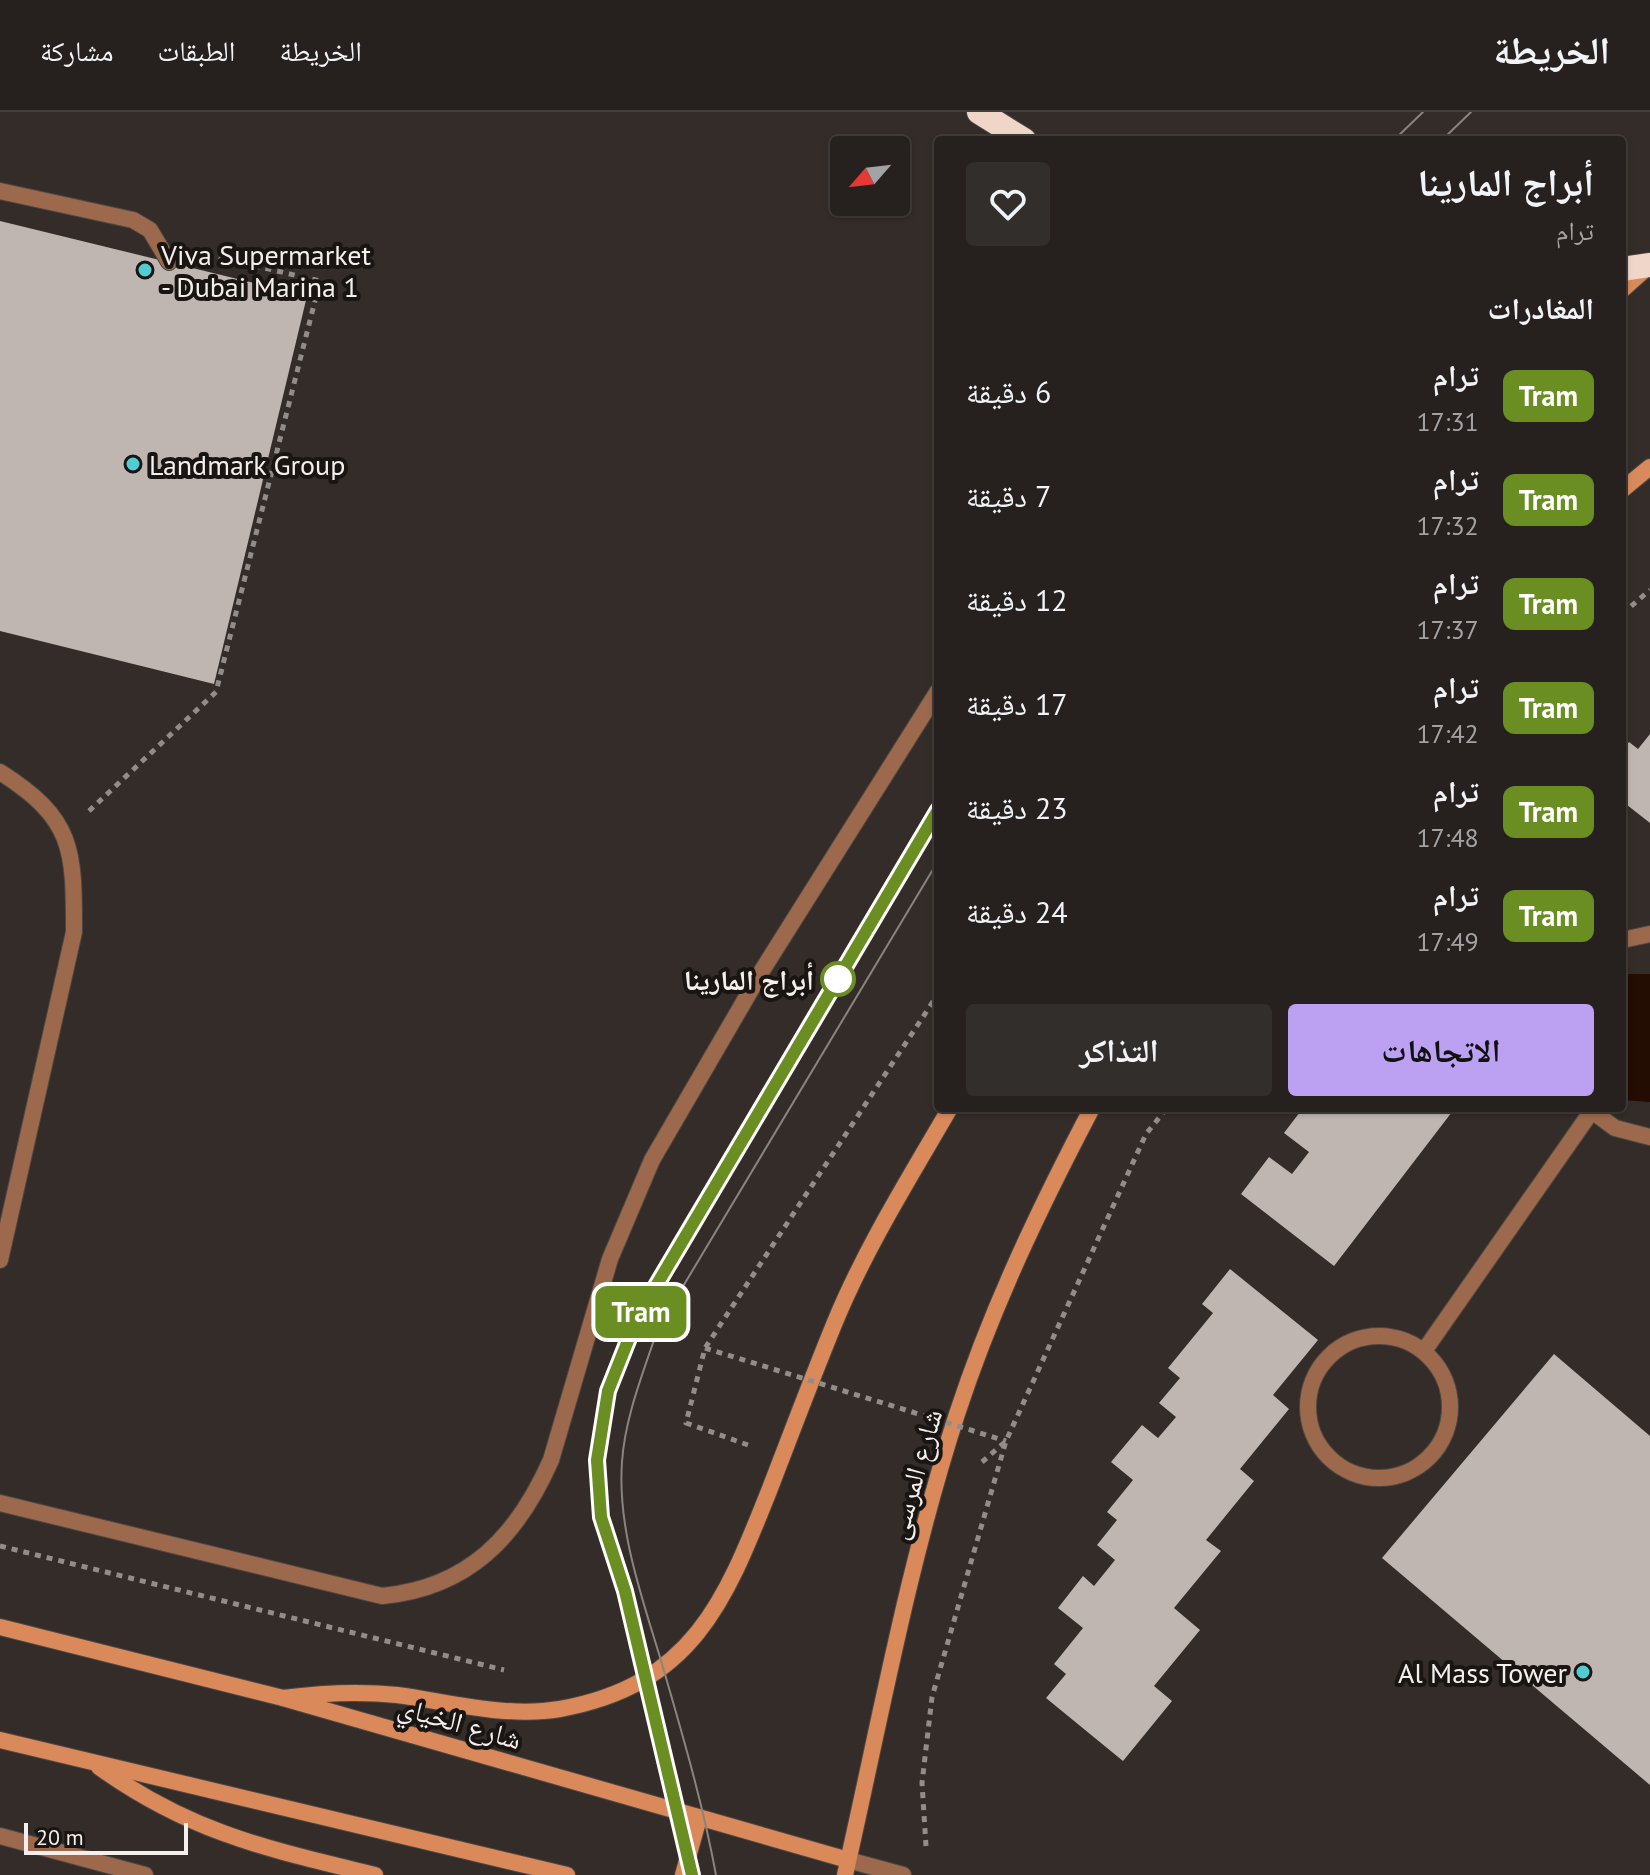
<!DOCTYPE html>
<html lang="ar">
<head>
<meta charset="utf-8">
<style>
  :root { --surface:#26211e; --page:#322e2b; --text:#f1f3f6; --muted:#a4a3a4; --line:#423e3c; --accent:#bca0f2 }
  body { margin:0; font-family:"PT Sans","Noto Naskh Arabic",sans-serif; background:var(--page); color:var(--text); direction:rtl; height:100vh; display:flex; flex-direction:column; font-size:30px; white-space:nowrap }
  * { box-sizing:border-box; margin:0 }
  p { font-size:26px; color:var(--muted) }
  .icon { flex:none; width:44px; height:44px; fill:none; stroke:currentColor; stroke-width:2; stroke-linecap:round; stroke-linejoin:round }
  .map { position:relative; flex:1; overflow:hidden; direction:ltr }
  .details { position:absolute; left:934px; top:24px; width:692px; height:976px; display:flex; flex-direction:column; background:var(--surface); border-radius:8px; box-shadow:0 2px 6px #0004,0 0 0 2px var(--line); direction:rtl }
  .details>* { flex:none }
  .badge { padding:0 16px; border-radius:12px; font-size:28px; line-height:52px }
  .needle { width:52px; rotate:242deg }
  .buttons { position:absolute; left:830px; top:24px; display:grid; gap:16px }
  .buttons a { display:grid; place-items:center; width:80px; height:80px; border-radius:8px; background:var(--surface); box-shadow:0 2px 6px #0004,0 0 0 2px var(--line); font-size:40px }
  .scale { position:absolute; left:24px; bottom:20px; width:164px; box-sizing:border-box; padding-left:8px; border:4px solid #f4efed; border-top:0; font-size:22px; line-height:28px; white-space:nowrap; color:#f4efed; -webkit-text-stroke:6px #181513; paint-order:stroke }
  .map>.badge { position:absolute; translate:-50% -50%; box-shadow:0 0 0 4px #fff }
  h2 { padding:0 32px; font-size:30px; line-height:72px }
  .round { display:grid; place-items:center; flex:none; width:84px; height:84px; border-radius:8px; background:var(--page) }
  .summary { display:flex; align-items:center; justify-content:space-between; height:136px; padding:0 32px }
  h1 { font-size:38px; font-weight:700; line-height:60px }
  .button { display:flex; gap:16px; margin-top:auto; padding:16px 32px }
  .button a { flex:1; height:92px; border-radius:8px; background:var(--accent); color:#111; font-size:32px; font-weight:700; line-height:92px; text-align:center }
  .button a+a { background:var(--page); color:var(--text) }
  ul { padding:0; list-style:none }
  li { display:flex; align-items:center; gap:24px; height:104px; padding:0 32px }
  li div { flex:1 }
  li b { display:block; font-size:30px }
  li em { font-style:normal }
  li .badge { min-width:88px; font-weight:700; text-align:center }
  header { display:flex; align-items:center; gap:48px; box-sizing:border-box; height:112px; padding:0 40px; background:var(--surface); border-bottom:2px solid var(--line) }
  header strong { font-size:38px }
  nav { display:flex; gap:44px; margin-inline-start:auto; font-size:28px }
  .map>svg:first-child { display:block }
  .water { fill:#230c02 }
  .building { fill:#bfb6b2 }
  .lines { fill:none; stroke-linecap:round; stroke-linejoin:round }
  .lane-casing { stroke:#4e4744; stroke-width:18 }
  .street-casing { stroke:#4e4744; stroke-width:18 }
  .secondary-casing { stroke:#4e4744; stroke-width:18 }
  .highway-casing { stroke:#4e4744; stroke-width:26 }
  .path { stroke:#938d8a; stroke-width:5; stroke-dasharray:6 6; stroke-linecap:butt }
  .lane { stroke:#9c694d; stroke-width:16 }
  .street { stroke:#9c694d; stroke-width:16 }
  .secondary { stroke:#da895a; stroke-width:16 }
  .highway { stroke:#f0d6c9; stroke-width:24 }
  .tram { stroke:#8a8481; stroke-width:2 }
  .path-bridge { stroke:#938d8a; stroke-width:5; stroke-dasharray:6 6; stroke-linecap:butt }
  .line-casing { stroke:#fff; stroke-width:18 }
  .line { stroke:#6b8e23; stroke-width:12 }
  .poi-dot { fill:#51ccd3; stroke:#181513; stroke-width:3 }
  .stop-dot { fill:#fff; stroke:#6b8e23; stroke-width:4 }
  .labels { text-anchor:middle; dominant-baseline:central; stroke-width:8; stroke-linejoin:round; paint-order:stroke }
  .poi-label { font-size:28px; fill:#f4efed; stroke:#181513; text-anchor:start }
  .stop-label { font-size:28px; font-weight:bold; fill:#f4efed; stroke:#181513; text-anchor:end }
  .street-label { font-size:28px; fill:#f4efed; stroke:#181513 }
</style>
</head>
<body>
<header>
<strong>الخريطة</strong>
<nav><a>الخريطة</a><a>الطبقات</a><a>مشاركة</a></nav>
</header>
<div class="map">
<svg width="1650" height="1763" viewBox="0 0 1650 1763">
  <rect width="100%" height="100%" fill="#332c28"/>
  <path class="water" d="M1630,862H1650V990L1622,988V864Z"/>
  <g class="building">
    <path d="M0,109L307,184L214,572L0,519Z"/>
    <path d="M1650,622V711L1622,689V639L1629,630L1638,637Z"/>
    <path d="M1303,996H1455L1334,1154L1241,1082L1269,1045L1292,1062L1309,1040L1284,1021Z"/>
    <path d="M1230,1157L1318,1228L1273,1283L1289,1297L1240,1357L1254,1369L1206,1428L1221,1439L1174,1496L1200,1518L1154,1574L1172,1589L1123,1649L1046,1586L1066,1562L1054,1552L1083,1516L1058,1496L1083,1464L1094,1474L1115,1448L1097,1433L1117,1408L1107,1400L1133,1368L1111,1350L1142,1313L1158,1326L1176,1305L1159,1291L1180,1266L1168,1256L1213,1201L1202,1192Z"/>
    <path d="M1554,1242L1650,1324V1673L1382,1446Z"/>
  </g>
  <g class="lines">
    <defs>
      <g id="lane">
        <path d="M0,79L133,108L150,118L169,150"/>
        <path d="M1622,828L1650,822"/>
        <path d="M1588,996L1615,1016L1650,1025"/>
        <circle cx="1379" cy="1295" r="71"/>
        <path d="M1424,1239L1591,1000"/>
        <path d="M0,1391L382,1484C468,1476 517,1425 551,1348L610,1147L652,1048L763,857L938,579"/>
        <path d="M0,1724L145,1763"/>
      </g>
      <g id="street">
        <path d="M0,660C74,707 74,737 74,820L0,1148"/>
        <path d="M848,1748L903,1763"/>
      </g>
      <g id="secondary">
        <path d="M1622,178L1649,154"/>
        <path d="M1622,378L1650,355"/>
        <path d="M0,1515L283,1586L848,1748"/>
        <path d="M283,1586C321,1581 358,1579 397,1583C450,1590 506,1606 560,1597C692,1573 725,1490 769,1379C791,1322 812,1266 835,1210C866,1135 910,1065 950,996"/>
        <path d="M0,1628L567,1763"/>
        <path d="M99,1655C191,1721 268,1737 375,1763"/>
        <path d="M683,1763L699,1706"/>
        <path d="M845,1763C880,1609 908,1453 957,1302C992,1195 1040,1095 1092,996"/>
      </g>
      <g id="highway">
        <path d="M979,0L1024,28"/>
        <path d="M1622,157L1650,153"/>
      </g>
    </defs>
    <use href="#lane" class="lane-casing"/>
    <use href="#street" class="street-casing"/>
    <use href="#secondary" class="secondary-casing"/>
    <use href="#highway" class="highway-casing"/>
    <g class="path">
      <path d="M1622,502L1650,478"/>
      <path d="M89,699L216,580L320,169L204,142"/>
      <path d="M748,1333L686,1311L705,1236L938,882"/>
      <path d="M982,1350L1005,1330"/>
      <path d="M0,1434L504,1558"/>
      <path d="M926,1734L922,1671L932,1585L1006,1329L1146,1022L1167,996"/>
    </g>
    <use href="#lane" class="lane"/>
    <use href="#street" class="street"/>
    <use href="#secondary" class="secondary"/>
    <use href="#highway" class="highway"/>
    <g class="tram">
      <path d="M1394,28L1423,0"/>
      <path d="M1442,28L1471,0"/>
      <path d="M692,1763L625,1479L601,1405L597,1348L608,1279L637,1206L938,698"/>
      <path d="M716,1763C703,1692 682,1621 662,1552C643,1488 617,1418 622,1350C625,1304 644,1259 658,1216L938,749"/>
    </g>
    <path class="path-bridge" d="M705,1236L1006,1329"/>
  </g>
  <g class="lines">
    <defs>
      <path id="line" d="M692,1763L625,1479L601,1405L597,1348L608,1279L637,1206L938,698"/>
    </defs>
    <use href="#line" class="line-casing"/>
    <use href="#line" class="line"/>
  </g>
  <g class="poi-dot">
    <circle cx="145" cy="158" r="8"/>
    <circle cx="133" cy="352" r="8"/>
    <circle cx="1583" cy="1560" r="8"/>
  </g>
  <circle class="stop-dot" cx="838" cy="867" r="16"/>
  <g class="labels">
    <g class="poi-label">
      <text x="161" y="142">Viva Supermarket<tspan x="161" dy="32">- Dubai Marina 1</tspan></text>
      <text x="149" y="352">Landmark Group</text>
      <text x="1567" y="1560" text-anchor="end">Al Mass Tower</text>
    </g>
    <g class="stop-label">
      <text x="814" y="867">أبراج المارينا</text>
    </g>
    <g class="street-label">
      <text transform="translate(914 1362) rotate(-74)">شارع المرسى</text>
      <text transform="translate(460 1610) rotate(16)">شارع الخياي</text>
    </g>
  </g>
</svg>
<div class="buttons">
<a><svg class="needle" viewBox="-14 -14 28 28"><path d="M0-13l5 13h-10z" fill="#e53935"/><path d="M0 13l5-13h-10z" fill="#a4a3a4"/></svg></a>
</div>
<div class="scale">20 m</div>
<b class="badge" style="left:641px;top:1200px;background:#6b8e23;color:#fff">Tram</b>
<section class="details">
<div class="summary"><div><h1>أبراج المارينا</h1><p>ترام</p></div><a class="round"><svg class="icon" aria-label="heart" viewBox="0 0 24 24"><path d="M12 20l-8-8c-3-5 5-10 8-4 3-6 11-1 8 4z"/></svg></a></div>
<h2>المغادرات</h2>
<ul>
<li><span class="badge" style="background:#6b8e23;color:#fff">Tram</span><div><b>ترام</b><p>17:31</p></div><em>6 دقيقة</em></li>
<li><span class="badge" style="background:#6b8e23;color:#fff">Tram</span><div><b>ترام</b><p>17:32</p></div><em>7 دقيقة</em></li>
<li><span class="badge" style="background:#6b8e23;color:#fff">Tram</span><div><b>ترام</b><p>17:37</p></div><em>12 دقيقة</em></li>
<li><span class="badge" style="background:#6b8e23;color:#fff">Tram</span><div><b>ترام</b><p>17:42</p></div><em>17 دقيقة</em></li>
<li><span class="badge" style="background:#6b8e23;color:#fff">Tram</span><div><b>ترام</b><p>17:48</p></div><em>23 دقيقة</em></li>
<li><span class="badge" style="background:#6b8e23;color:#fff">Tram</span><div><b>ترام</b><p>17:49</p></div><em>24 دقيقة</em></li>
</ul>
<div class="button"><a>الاتجاهات</a><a>التذاكر</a></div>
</section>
</div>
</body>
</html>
